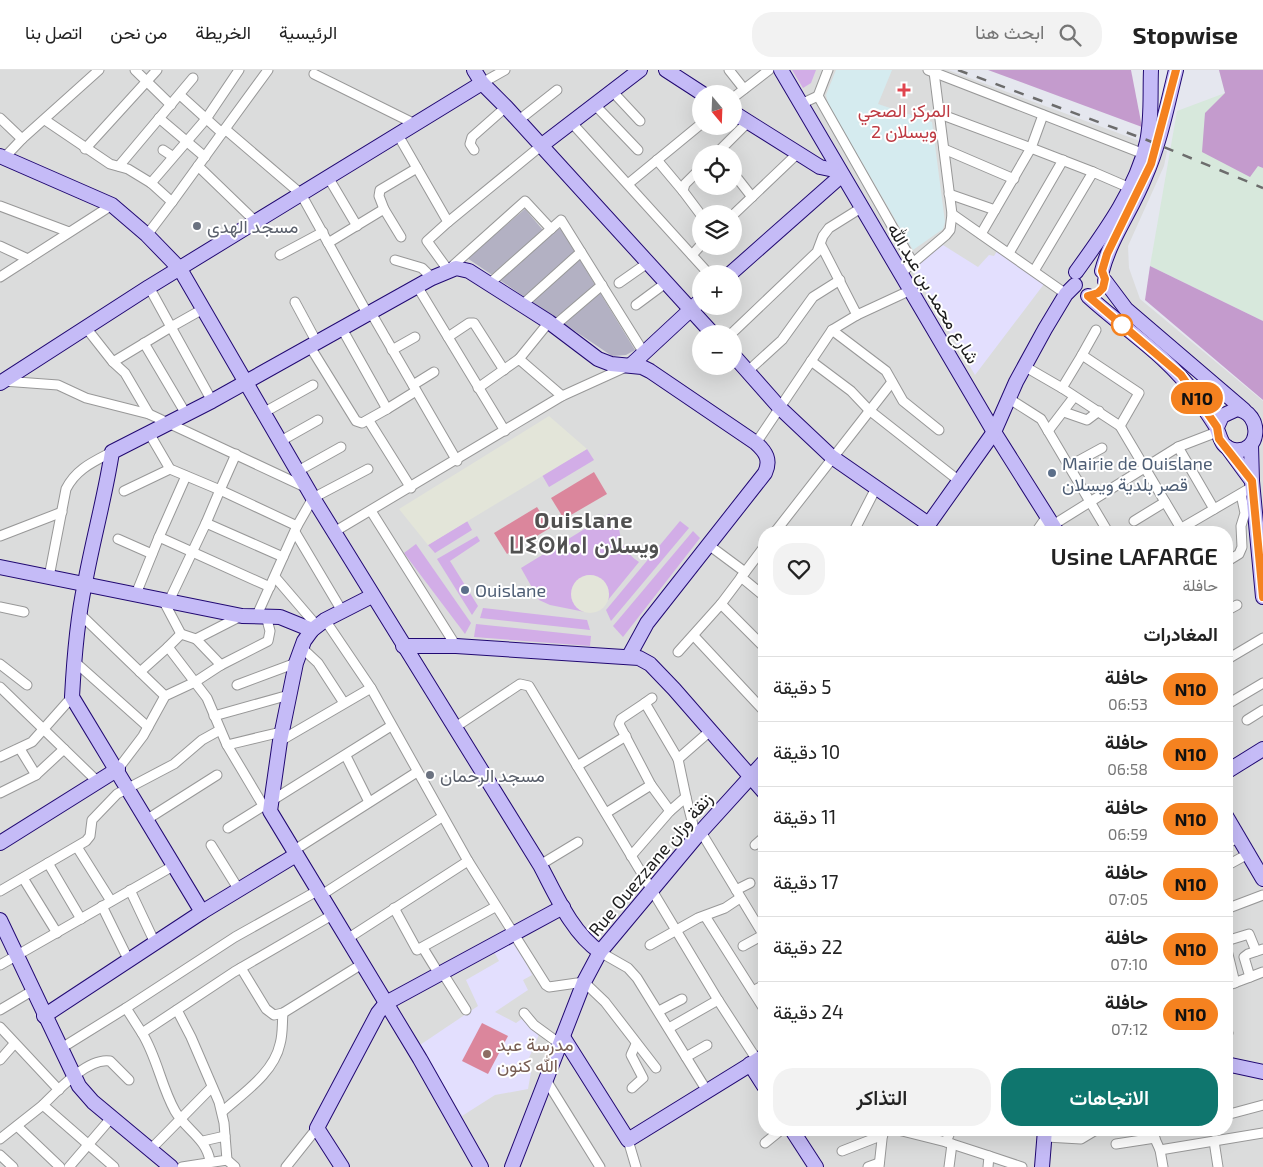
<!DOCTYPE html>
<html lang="ar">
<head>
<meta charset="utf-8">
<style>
  :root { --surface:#fff; --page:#f2f2f2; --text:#222; --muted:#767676; --line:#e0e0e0; --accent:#0f766e }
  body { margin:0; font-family:"Exo 2",Vazirmatn,"Noto Sans Tifinagh",sans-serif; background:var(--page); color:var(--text); direction:rtl; height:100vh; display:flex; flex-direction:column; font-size:19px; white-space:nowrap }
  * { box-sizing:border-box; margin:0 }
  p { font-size:16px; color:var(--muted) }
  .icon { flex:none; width:28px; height:28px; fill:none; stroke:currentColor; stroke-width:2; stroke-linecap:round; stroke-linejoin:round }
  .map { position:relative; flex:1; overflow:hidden; direction:ltr }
  .drawer { position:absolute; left:758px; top:456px; width:475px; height:610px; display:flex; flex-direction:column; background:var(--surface); border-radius:20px; box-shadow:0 5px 20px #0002; direction:rtl }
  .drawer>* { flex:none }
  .badge { padding:0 10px; border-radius:16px; font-size:18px; line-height:32px }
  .needle { width:32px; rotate:161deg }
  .controls { position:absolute; left:692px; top:15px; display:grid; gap:10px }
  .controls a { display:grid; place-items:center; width:50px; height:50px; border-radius:50%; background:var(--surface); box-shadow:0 5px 20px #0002; font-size:25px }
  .map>.badge { position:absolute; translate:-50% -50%; box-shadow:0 0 0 2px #fff }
  h2 { padding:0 15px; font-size:19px; line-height:45px }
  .round { display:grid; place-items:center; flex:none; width:52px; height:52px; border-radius:20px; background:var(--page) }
  .overview { display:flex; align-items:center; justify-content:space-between; height:85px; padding:0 15px }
  h1 { font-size:24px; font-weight:600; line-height:38px }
  .button { display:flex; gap:10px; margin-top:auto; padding:10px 15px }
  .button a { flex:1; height:58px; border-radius:20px; background:var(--accent); color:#fff; font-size:20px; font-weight:600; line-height:58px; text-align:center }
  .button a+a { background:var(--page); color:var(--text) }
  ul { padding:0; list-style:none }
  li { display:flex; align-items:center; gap:15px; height:65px; padding:0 15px; border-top:1px solid var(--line) }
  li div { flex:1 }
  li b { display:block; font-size:19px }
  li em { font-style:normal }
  li .badge { min-width:55px; font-weight:700; text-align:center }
  header { display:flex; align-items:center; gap:30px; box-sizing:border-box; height:70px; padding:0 25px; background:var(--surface); border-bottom:1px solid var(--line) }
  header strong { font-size:24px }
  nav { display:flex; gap:28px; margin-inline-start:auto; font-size:18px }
  .search { width:350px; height:45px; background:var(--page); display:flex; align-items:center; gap:12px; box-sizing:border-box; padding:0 18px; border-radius:20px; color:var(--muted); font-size:19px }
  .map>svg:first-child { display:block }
  .residential { fill:#dbdcdc; fill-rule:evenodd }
  .commercial { fill:#d5ebef }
  .industrial { fill:#d7e8dc }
  .education { fill:#e3dffe }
  .construction { fill:#b3b1c3 }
  .grass { fill:#d2ade7 }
  .forest { fill:#c49bcd }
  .pitch { fill:#db869c }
  .plaza { fill:#e3e5d9 }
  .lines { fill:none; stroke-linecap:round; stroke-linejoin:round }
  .street-casing { stroke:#989898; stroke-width:11 }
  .secondary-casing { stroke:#210972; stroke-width:16 }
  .street { stroke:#fff; stroke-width:9 }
  .secondary { stroke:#c5bbf7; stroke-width:14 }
  .rail { stroke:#6c6c6c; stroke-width:2.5; stroke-dasharray:10 10; stroke-linecap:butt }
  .line-casing { stroke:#fff; stroke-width:11 }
  .line { stroke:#f58220; stroke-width:8 }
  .health-dot { fill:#e0444e; stroke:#fff; stroke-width:2 }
  .worship-dot { fill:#6b7280; stroke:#fff; stroke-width:2 }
  .stop-dot { fill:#fff; stroke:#f58220; stroke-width:2.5 }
  .service-dot { fill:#5c6f8a; stroke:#fff; stroke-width:2 }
  .education-dot { fill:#8d6e63; stroke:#fff; stroke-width:2 }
  .labels { text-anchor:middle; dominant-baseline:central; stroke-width:4; stroke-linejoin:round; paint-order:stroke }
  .health-label { font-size:18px; fill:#be3a42; stroke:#fff }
  .worship-label { font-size:18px; fill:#5b616d; stroke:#fff; text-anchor:start }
  .street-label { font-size:18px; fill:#1e1e1e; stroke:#fff }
  .service-label { font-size:18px; fill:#4e5e75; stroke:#fff; text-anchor:start }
  .education-label { font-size:18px; fill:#785e54; stroke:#fff; text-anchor:start }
  .district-label { font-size:22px; font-weight:bold; letter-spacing:1px; fill:#515151; stroke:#fff }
</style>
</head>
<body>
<header>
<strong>Stopwise</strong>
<div class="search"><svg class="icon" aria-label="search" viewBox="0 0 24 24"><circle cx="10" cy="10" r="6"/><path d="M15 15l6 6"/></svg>ابحث هنا</div>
<nav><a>الرئيسية</a><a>الخريطة</a><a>من نحن</a><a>اتصل بنا</a></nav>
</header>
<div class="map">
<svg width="1263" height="1097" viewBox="0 0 1263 1097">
  <rect width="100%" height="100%" fill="#e5e7ef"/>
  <path class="residential" d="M0,0H948L1167,81L1164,96L1128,176L1129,198L1140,229L1263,331V1097H0ZM701,24H734V56H701ZM701,84H734V116H701ZM701,144H734V176H701ZM701,204H734V236H701ZM701,264H734V296H701ZM764,462H1226V1060H764Z"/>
  <path class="commercial" d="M836,0H892L878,34L932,52L945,152L943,159L913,180L828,34L826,25Z"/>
  <path class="industrial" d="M1219,0H1263V251L1150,196L1177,41L1225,23Z"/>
  <g class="education">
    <path d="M943,175L978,197L989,185L994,186L997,181L1044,214L975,305L912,199Z"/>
    <path d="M514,870L532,905L523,910L528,920L495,942L516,953L523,948L540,962L526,995L531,1002L528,1019L495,1025L462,1046L420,975L478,936L466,910L499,891L493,880Z"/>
  </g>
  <path class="construction" d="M525,139L542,159H561L635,280L626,285L612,286L467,188Z"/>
  <g class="grass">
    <path d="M792,0H816L811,13L803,18Z"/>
    <path d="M587,379L594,390L549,417L542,405Z"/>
    <path d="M609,444L619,454C619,470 625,483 639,492L608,530L609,524L590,505C579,507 572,515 572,526L582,540L585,542L550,535L539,530L521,498Z"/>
    <path d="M467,451L472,460L435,483L428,475Z"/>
    <path d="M680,451L689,458L611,551L606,540Z"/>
    <path d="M693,461L700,468L623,567L613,556Z"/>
    <path d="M477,466L480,471L450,491L478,536L472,545L437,489Z"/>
    <path d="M416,474L471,553L465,564L404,483Z"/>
    <path d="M483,538L587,550L590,560L480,548Z"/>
    <path d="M476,554L591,566L590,576L474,567Z"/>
  </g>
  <g class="forest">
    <path d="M988,0H1131L1142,57Z"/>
    <path d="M1219,0H1263V98L1258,96L1250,107L1202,82L1205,43L1225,23Z"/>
    <path d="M1150,196L1263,251V330L1145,230Z"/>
  </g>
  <g class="pitch">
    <path d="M594,402L607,424L564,449L551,428Z"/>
    <path d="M537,437L550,458L507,484L494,463Z"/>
    <path d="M482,953L508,966L488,1004L462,991Z"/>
  </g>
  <g class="plaza">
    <path d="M549,346L587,379L428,475L399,439Z"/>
    <circle cx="590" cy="524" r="19"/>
  </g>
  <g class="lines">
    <defs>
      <g id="street">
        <path d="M135,0L171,35"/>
        <path d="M729,0L744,19"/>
        <path d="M828,0L818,26L913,193"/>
        <path d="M928,0L1144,84"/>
        <path d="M314,4L415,54"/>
        <path d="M482,13L505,0"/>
        <path d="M612,21L640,51"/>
        <path d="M734,27L769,0"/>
        <path d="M801,34L818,26"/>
        <path d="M595,35L638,80"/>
        <path d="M940,44L1031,78L981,164"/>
        <path d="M1043,45L1031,78L1093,102"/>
        <path d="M0,48L22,69L99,0"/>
        <path d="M159,48L205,87"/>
        <path d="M45,50L110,94L128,99L151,113L172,132L147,165"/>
        <path d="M519,50L557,20"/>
        <path d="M571,52L709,204"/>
        <path d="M225,59L301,124L367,243"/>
        <path d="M222,63L268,0"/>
        <path d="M398,65L448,152L427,171L448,200L525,131L551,159"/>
        <path d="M85,79L157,0"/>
        <path d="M944,79L1014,109"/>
        <path d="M163,80L172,86"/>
        <path d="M474,80L470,74L472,67L506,37"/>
        <path d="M716,84L748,52"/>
        <path d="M4,88L22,69"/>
        <path d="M657,90L683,121"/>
        <path d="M119,96L193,8"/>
        <path d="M198,96L256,152"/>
        <path d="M701,98L685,114L683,121L701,145"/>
        <path d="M734,104L752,127"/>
        <path d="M328,107L357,156"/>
        <path d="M151,113L206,49L239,0"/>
        <path d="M628,114L701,54"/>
        <path d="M949,124L995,140"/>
        <path d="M172,132L222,63L180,25"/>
        <path d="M0,136L69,162"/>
        <path d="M384,139L379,126L380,120L417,98"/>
        <path d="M734,144L797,84"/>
        <path d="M952,144L1066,224"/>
        <path d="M448,152L542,75"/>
        <path d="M328,173L384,139L401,167"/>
        <path d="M821,175L857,245"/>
        <path d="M0,176L28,189"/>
        <path d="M1009,183L1063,90"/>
        <path d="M280,185L323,162"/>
        <path d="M692,185L701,175"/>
        <path d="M395,190L422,198L432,208"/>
        <path d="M1034,201L1093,102L1130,118"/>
        <path d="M901,203L946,165L950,160L952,144L934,2"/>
        <path d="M0,207L112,135"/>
        <path d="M619,213L649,192"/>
        <path d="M489,214L561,150L644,283"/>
        <path d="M417,216L505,361"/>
        <path d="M149,217L171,257L203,239"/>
        <path d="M295,232L316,271"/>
        <path d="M522,235L581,182"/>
        <path d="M636,235L667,212"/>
        <path d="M370,241L457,391"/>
        <path d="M554,256L602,215"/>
        <path d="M341,257L387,339L416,321"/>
        <path d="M87,259L113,292L125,303L149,344"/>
        <path d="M832,260L886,301L903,331L939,360"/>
        <path d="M1096,260L1082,285L1139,323L1120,356"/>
        <path d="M731,264L817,182L823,166L829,158L861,138"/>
        <path d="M448,267L469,253H474L504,300"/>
        <path d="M144,273L186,344"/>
        <path d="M309,275L356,351L362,353L387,339"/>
        <path d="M392,280L415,267"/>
        <path d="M519,289L549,252"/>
        <path d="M811,291L851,321L869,340L958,410"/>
        <path d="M113,292L171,257L212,331"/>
        <path d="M1024,296L1062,318L1082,285"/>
        <path d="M748,301L782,270L813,227L840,210"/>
        <path d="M3,311L58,315L86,328L149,344L307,418"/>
        <path d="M413,315L434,302"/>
        <path d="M478,318L519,289L562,326"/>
        <path d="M1062,318L1120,356L1183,462"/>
        <path d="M1008,328L1041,349L1108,462"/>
        <path d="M1064,342L1087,350L1099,341"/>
        <path d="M263,343L313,315"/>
        <path d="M369,351L411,418"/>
        <path d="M1048,361L1074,327"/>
        <path d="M149,363L170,399L220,420L236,384"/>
        <path d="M279,372L318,350"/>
        <path d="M756,373L832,260L857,245L911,220"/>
        <path d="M1178,377L1214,439"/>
        <path d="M1069,396L1102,378"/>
        <path d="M298,401L341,377"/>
        <path d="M124,421L170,399"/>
        <path d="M371,441L456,576"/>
        <path d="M1134,451L1165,432"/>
        <path d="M206,453L220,420L297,456"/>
        <path d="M1053,455L1178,377L1217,362"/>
        <path d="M1180,459L1252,417"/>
        <path d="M295,462L342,541"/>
        <path d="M334,462L562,326L626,297"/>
        <path d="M775,462L892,312"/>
        <path d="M861,462L855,459L876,418"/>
        <path d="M1036,462L1047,446"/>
        <path d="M0,466L62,442"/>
        <path d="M159,467L186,406"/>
        <path d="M118,469L152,484"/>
        <path d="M710,476L745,502"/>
        <path d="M1226,492L1239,484L1242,477L1241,456L1245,443L1241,424"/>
        <path d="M49,507L66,419C76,399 93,392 112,382"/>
        <path d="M275,507L317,556"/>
        <path d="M741,507L764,526"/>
        <path d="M136,524L159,467L270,517"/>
        <path d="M163,530L181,564"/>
        <path d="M169,531L206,453L283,487"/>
        <path d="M721,534L764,477"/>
        <path d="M0,537L24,542"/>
        <path d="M1226,541L1237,535"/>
        <path d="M80,544L165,626"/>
        <path d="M257,545L297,456L313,428L368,399"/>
        <path d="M241,546L196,569L181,564L168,577L207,628L227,675L264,737"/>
        <path d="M325,550L371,618L468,791L546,915L549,917L584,912L605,932L656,998"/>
        <path d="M694,566L764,641"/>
        <path d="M302,578L318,593L344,633"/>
        <path d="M678,582L721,534L764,577"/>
        <path d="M1226,590L1263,568"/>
        <path d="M74,591L148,657"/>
        <path d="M0,594L27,615"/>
        <path d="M221,595L268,571L270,561L266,546"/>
        <path d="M140,602L168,577"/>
        <path d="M237,615L296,593"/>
        <path d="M0,617L99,713"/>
        <path d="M652,628L645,633L678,689L710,661"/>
        <path d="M645,633L621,649L619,654L651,715L670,741"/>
        <path d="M1226,635L1263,613"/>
        <path d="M214,646L289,625"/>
        <path d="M1247,650L1263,640"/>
        <path d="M454,658L520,614L529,616L718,930L757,990"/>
        <path d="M280,671L371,618"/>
        <path d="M227,675L281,662"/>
        <path d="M20,679L36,705L64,679"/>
        <path d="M346,686L369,732"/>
        <path d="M0,687L32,672L72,627"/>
        <path d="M678,689L686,727"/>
        <path d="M577,696L626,666"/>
        <path d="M118,699L143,666L165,626L195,612L221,595L196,569"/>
        <path d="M0,723L36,705"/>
        <path d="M606,743L651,715"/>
        <path d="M146,750L217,705"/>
        <path d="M228,758L391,656"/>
        <path d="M701,762L764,866"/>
        <path d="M1226,774L1239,767"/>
        <path d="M211,775L239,820"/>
        <path d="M755,775L764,767"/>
        <path d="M77,777L111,831"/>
        <path d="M293,781L417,702"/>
        <path d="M631,786L670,741L686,727L696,767"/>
        <path d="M48,793L81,849"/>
        <path d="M540,795L578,772"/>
        <path d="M1226,796L1248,784"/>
        <path d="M23,808L57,863"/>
        <path d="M130,820L155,873"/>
        <path d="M736,820L750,813"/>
        <path d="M0,821L86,771L90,766L92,750L117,724L174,694L202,670L220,660"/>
        <path d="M317,821L235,867L126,938L142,963L234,902L332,845"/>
        <path d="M320,826L442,747"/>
        <path d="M102,836L129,891"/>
        <path d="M394,838L417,880L495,837"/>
        <path d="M1226,839L1263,825"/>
        <path d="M705,846L764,939"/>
        <path d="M347,869L468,791"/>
        <path d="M1226,871L1249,864L1256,881"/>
        <path d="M650,875L698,848L725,838L740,828"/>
        <path d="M743,876L763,865"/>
        <path d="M1226,876L1235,913"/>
        <path d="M423,878L439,904"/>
        <path d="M1263,879L1248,884L1244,887L1250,907L1263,902"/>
        <path d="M600,882L628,898L637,908L707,1021"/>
        <path d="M0,895L173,796"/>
        <path d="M241,898L266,939L274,945L283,943L362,894"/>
        <path d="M442,902L466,940"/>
        <path d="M1226,916L1250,907"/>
        <path d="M753,921L764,915"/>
        <path d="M0,940L32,921"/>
        <path d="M177,940L191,967L219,1032L224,1053L227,1090L182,1097"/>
        <path d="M659,941L682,929"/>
        <path d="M524,943L534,955L560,974"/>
        <path d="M0,957L59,1020"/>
        <path d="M669,958L718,930"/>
        <path d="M142,963C157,987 161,1016 175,1041C186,1060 206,1068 210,1091"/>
        <path d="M1226,964L1228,963"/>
        <path d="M60,979L126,938"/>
        <path d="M686,987L707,975"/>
        <path d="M0,990L14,974"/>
        <path d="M546,1010L600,1097"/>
        <path d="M632,1018L643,1008L631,985L636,974"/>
        <path d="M222,1042C242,1024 274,1003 280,974C283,964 282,953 283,943"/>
        <path d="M1226,1045L1263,1035"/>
        <path d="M17,1056L60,1097"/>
        <path d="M898,1060L946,1072L951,1060"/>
        <path d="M1151,1060L1160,1080L1163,1097"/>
        <path d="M1046,1067L1081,1069L1096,1060"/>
        <path d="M0,1069L43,1035"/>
        <path d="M628,1070L636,1097"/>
        <path d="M203,1071L225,1066"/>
        <path d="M1214,1071L1218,1097"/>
        <path d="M946,1072L989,1086L988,1097"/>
        <path d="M765,1073L781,1060"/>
        <path d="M1116,1074L1155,1068"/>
        <path d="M151,1079L212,1017"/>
        <path d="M1160,1080L1263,1063"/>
        <path d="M842,1081L883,1065"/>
        <path d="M0,1085L13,1097"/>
        <path d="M989,1086L1022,1097"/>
        <path d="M227,1090L235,1097"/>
        <path d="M69,1097L112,1047"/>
        <path d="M114,1097L43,1035C57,1021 88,987 110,991L129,1010"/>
        <path d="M286,1097L317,1058"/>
        <path d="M868,1097L879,1093"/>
        <path d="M879,1097L883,1060"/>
        <path d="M949,1097L952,1074"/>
      </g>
      <g id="secondary">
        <path d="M474,0L482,13L506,37L713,264"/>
        <path d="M666,0L703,24"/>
        <path d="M781,0L994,362L1057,462"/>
        <path d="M734,43L820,97L839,101"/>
        <path d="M542,75L640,0"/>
        <path d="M0,86L112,135L147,165L180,199L313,428L540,795C556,825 572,863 600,882"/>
        <path d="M1102,201C1111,167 1132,140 1145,107C1160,73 1167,36 1176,0"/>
        <path d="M1076,202C1104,163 1136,120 1147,72C1152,49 1150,24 1151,0"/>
        <path d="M730,204L842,105"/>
        <path d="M1105,211L1126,239L1244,340"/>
        <path d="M1088,226C1124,259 1168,286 1196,326C1202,336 1209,345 1215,355C1221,365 1219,377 1234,380C1261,384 1263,343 1237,339L1222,346L1217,357"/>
        <path d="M734,286L780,338L832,387L927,453"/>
        <path d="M631,295L701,230"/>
        <path d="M0,313L149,217L482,13"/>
        <path d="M1251,375L1252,411L1263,527"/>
        <path d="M1227,377L1252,411"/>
        <path d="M923,462L994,362L1016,312L1045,259L1066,224L1075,215"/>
        <path d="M0,497L242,546L280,547L312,560"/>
        <path d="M372,526L325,550L312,560L304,571L296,593L280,671L270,741L420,989L481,1097"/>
        <path d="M403,576H456L639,588L650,594L674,619L764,722"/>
        <path d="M1226,702L1263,679"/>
        <path d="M1226,746L1263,809"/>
        <path d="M0,773L118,699"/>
        <path d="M202,842L72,627C74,589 77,550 85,513C93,469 105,427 112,382L212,331L432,208L456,198L469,201L549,252L598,289L611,294L642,297L650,301L756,373C766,382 771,390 765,403L647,553L629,586"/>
        <path d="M0,850L79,1016L93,1032L171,1097"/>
        <path d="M44,946L202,842L296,785"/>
        <path d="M563,967L628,1070L764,986"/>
        <path d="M750,994L764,1016"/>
        <path d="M1226,994L1263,1002"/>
        <path d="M792,1060L816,1097"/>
        <path d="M342,1097L317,1058L378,943L386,933L563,837"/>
        <path d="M512,1097L584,912L600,882L696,767L764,692"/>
        <path d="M1042,1097L1045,1060"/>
      </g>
    </defs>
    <use href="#street" class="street-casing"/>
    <use href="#secondary" class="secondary-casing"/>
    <use href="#street" class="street"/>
    <use href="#secondary" class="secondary"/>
    <path class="rail" d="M958,0L1147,70L1263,118"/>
  </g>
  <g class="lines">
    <defs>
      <path id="line" d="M1176,0L1151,94L1107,184L1102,201L1105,209L1103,218L1098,223L1088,226L1181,305L1217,357L1219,369L1252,411L1263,527"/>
    </defs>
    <use href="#line" class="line-casing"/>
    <use href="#line" class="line"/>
  </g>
  <path class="health-dot" d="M901.5 12.5h5v5h5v5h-5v5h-5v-5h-5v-5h5z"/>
  <g class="worship-dot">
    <circle cx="197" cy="156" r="5"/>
    <circle cx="430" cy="705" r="5"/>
  </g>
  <circle class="stop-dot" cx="1122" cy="255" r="10"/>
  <g class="service-dot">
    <circle cx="1052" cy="403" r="5"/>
    <circle cx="465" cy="520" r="5"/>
  </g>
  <circle class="education-dot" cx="487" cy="984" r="5"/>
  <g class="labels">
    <g class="health-label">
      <text x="904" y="40">المركز الصحي<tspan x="904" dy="21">ويسلان 2</tspan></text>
    </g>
    <g class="worship-label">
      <text x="207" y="156">مسجد الهدى</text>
      <text x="440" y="705">مسجد الرحمان</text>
    </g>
    <g class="street-label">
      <text transform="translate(934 223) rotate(59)">شارع محمد بن عبد الله</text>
      <text transform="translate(650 794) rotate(-50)">Rue Ouezzane زنقة وزان</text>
    </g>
    <g class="service-label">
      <text x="1062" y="393">Mairie de Ouislane<tspan x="1062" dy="21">قصر بلدية ويسلان</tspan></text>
      <text x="475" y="520">Ouislane</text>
    </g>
    <g class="education-label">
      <text x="497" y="974">مدرسة عبد<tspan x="497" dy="21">الله كنون</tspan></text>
    </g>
    <g class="district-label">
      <text x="584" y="449">Ouislane<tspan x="584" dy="25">ⵡⵉⵙⵍⴰⵏ ويسلان</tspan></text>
    </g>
  </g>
</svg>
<div class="controls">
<a><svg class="needle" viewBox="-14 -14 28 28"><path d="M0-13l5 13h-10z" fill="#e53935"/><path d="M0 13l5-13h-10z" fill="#767676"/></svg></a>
<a><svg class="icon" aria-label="locate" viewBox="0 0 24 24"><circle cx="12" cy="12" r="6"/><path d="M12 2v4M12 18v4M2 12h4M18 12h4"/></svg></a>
<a><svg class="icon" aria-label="layers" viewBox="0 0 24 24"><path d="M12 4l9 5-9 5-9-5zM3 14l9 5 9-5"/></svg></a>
<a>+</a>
<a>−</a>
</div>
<b class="badge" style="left:1197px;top:328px;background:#f58220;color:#111">N10</b>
<section class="drawer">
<div class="overview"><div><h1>Usine LAFARGE</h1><p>حافلة</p></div><a class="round"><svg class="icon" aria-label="heart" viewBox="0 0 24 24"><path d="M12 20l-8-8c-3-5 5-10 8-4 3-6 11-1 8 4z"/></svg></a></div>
<h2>المغادرات</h2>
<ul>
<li><span class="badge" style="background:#f58220;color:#111">N10</span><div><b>حافلة</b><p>06:53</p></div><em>5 دقيقة</em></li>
<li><span class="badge" style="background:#f58220;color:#111">N10</span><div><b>حافلة</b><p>06:58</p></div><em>10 دقيقة</em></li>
<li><span class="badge" style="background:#f58220;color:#111">N10</span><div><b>حافلة</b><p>06:59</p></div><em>11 دقيقة</em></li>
<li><span class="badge" style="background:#f58220;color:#111">N10</span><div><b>حافلة</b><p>07:05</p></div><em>17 دقيقة</em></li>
<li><span class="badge" style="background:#f58220;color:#111">N10</span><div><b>حافلة</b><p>07:10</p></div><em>22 دقيقة</em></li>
<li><span class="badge" style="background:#f58220;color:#111">N10</span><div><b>حافلة</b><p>07:12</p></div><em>24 دقيقة</em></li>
</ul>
<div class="button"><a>الاتجاهات</a><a>التذاكر</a></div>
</section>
</div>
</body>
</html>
